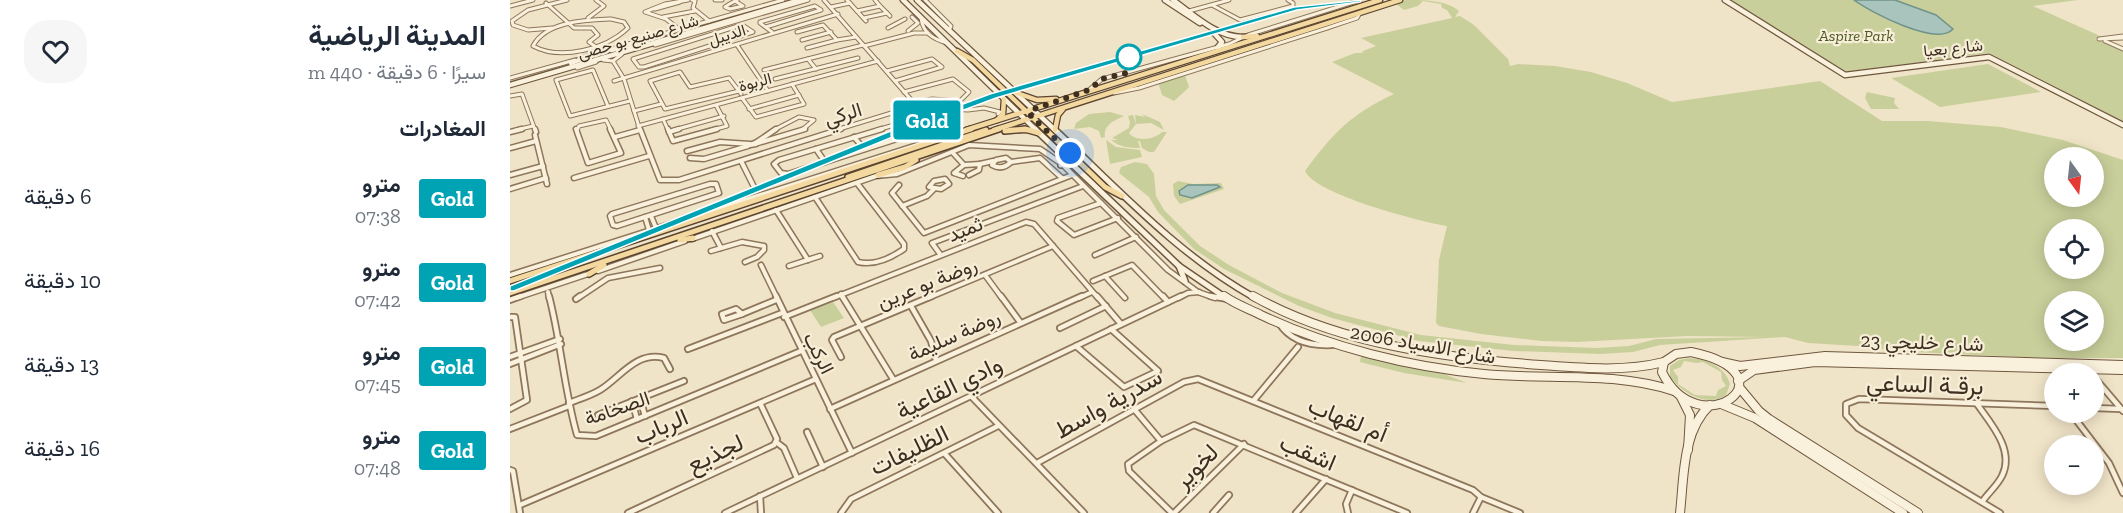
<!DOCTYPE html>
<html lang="ar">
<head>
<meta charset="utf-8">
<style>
  :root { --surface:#fff; --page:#f6f6f7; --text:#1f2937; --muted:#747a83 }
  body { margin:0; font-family:"Zilla Slab",Vazirmatn,serif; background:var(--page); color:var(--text); direction:rtl; height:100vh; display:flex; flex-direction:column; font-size:22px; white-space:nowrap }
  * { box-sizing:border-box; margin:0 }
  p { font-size:20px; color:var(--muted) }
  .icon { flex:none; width:33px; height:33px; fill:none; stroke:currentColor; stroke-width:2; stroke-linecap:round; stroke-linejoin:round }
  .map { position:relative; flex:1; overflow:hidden; direction:ltr }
  .panel { display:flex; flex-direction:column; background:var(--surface); width:510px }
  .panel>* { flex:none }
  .badge { padding:0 12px; border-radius:4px; font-size:21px; line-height:39px }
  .needle { width:39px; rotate:165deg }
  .controls { position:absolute; left:1534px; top:147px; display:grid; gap:12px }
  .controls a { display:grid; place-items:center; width:60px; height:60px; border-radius:50%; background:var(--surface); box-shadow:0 3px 15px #0003; font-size:30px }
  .you { position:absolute; width:30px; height:30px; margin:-15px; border:4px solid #fff; border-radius:50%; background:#1a73e8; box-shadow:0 0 0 9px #1a73e833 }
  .map>.badge { position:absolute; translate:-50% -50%; box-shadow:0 0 0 3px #fff }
  h2 { padding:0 24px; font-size:22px; line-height:54px }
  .round { display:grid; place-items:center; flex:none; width:63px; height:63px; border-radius:24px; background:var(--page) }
  .head { display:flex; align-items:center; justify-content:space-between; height:102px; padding:0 24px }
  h1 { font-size:28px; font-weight:700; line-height:45px }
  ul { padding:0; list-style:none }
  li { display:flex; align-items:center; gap:18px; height:84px; padding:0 24px }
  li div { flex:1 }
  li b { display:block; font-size:22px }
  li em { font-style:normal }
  li .badge { min-width:66px; font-weight:700; text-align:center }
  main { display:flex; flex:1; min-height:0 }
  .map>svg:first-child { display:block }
  .green { fill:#c9cf9b; fill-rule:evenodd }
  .water { fill:#a9c4bc; stroke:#6f938a; stroke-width:1.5 }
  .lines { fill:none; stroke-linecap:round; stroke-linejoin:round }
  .street-far2-casing { stroke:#8d765c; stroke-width:5 }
  .street-far1-casing { stroke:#8d765c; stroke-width:7 }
  .street-casing { stroke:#8d765c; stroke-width:8 }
  .secondary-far2-casing { stroke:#6f573f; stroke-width:7 }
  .secondary-far1-casing { stroke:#6f573f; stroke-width:8 }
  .secondary-casing { stroke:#6f573f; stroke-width:10 }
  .primary-far1-casing { stroke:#5b4430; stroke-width:7 }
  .primary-casing { stroke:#5b4430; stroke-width:8 }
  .street-far2 { stroke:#faf1dc; stroke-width:3 }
  .street-far1 { stroke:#faf1dc; stroke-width:4 }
  .street { stroke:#faf1dc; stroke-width:4.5 }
  .secondary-far2 { stroke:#faf1dc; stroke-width:4.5 }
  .secondary-far1 { stroke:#faf1dc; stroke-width:5 }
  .secondary { stroke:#faf1dc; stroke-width:8 }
  .primary-far1 { stroke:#f3d9a0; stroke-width:4.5 }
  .primary { stroke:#f3d9a0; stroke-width:5 }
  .line { fill:#00a3b4; stroke:#fff; stroke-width:1.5 }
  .walk { stroke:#3d2e20; stroke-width:6; stroke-dasharray:0 10.8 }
  .stop-dot { fill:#fff; stroke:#00a3b4; stroke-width:3 }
  .labels { text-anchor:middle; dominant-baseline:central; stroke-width:4.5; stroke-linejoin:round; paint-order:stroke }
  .far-street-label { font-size:16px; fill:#3d2e20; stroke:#f7eed8 }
  .far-park-label { font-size:16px; font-style:italic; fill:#4d5a26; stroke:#f7eed8 }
  .street-label { font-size:20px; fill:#3d2e20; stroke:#f7eed8 }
  .near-street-label { font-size:24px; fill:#3d2e20; stroke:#f7eed8 }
</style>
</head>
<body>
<main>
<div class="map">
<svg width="1613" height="513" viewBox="0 0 1613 513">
  <rect width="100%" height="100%" fill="#f0e4c8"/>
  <g class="green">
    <path d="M896,0C915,0 936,0 949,11L945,17L950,16L964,25L998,59L1000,66L1008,64L1045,66L1081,72L1117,83L1162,102L1310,81L1372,121H1418L1491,127L1553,140L1613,160V358H1531L1381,351L1364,347L1298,343L1275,337L1150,345L1123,352L1090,354L1004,351L909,341L822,318L789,306L714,269L684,249L648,212L639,197L609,173L611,167L625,162L637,164L644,174L646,196L654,210L690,246L719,265L772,293L825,313L911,335L1004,345L1087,348L1119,346L1146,339L1254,337L1178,336L1067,342L1032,341L971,334L929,326L926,323L929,260L937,226C911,222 804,194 795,171C823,133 841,114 884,94L822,62L845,53H852L853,51L866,46L851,38L942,18L937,10L932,8L931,4L913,1L908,6L894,10L885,3ZM1545,158H1584V196H1545ZM1545,230H1584V268H1545ZM1545,302H1584V340H1545Z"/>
    <path d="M1221,0H1568L1523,6L1588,35L1591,37L1585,39L1613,51V121L1479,53L1336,72Z"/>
    <path d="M1478,64L1531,92L1430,107L1381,78Z"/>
    <path d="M675,75L679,87L674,92L668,88L674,92L664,101L652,95L648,82Z"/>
    <path d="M1357,92L1385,98L1384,103L1389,109H1361L1355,98Z"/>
    <path d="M600,112L614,116C605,120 593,125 595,137L591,138L589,131L580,127L564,129L566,123L579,114Z"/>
    <path d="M632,114L650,122L654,130L641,123L626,124L619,133C626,142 644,140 652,132H657L644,152H639L632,148L630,141H628L630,148C619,148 609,147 601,140H608L602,138L619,128L620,122L618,116L623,115L626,124L625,115L635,117Z"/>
    <path d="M596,140L606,147L630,150L632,157L600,164Z"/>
    <path d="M668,181L683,184L711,183L714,189L670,204L664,196L663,184Z"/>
    <path d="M323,302L334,318L311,327L300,310Z"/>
    <path d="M851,356L934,374L957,383L894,373L850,362Z"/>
    <path d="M1179,358C1196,359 1215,366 1220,384L1216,395C1196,408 1173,393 1160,377V366L1169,360ZM1174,361L1186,363L1193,362L1211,372L1212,380L1216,386L1208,390L1206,396L1185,395L1168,384V377L1163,370L1171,367Z"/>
  </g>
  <g class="water">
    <path d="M1344,0H1385L1426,15L1443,29C1427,47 1360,12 1344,0Z"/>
    <path d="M678,185H707L710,187L682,198L670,195L669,191Z"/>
  </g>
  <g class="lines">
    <defs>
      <g id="street-far2">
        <path d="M182,0L185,1L183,8L199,21"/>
        <path d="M205,0H212"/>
        <path d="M314,0L404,103L401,107L326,130"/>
        <path d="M337,0L356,21"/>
        <path d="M415,0L441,26L439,31"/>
        <path d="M225,1L233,6L220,9L215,7C219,4 223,2 227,0"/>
        <path d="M36,3L64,28H82L88,35L79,42L93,52"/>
        <path d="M702,5L730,20L783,6V3L778,0"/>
        <path d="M0,6L23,0"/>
        <path d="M370,6L380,16"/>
        <path d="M321,7L340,3"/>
        <path d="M145,9L170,2"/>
        <path d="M347,11L370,6L365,0"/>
        <path d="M679,11L719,0"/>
        <path d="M153,17L185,11"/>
        <path d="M78,18L94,6L86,0"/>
        <path d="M354,18L377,13"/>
        <path d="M411,18C413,33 423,39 437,43"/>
        <path d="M101,19L114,22L118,28C96,49 51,61 23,46C36,21 76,20 101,19Z"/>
        <path d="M228,26H234L243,32L134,67H129L123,59Z"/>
        <path d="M256,27L311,10L305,6L250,22V23L262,32"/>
        <path d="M42,28L18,30L3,25L2,21L18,10L57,0"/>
        <path d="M378,28L395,19"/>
        <path d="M170,30L156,19L135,12L155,4L178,0"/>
        <path d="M398,31L408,23L402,17"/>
        <path d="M287,32L313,25L327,40L297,48"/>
        <path d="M1613,36L1589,39L1613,38"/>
        <path d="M292,40L321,32"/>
        <path d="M327,40L346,37"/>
        <path d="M1595,41L1613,49"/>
        <path d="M118,44L273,0"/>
        <path d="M145,45L298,0"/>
        <path d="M227,45L258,91"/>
        <path d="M354,46L404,33H418"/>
        <path d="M78,56L102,49"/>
        <path d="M298,59L306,69"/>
        <path d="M93,60L103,61L112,54"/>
        <path d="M103,61L114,79L130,130"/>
        <path d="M67,68L86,62"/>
        <path d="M254,70L353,45"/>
        <path d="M377,71L422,59L432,67L385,81"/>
        <path d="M170,72L180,87L219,78L229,91L155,109L140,81Z"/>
        <path d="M0,78L65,60"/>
        <path d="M265,79L348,58"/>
        <path d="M104,81L328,14"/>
        <path d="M579,90L592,79L719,44L738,35L850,0"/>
        <path d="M229,91L231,94"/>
        <path d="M394,92L443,79L459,92L450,101L422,99L404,103"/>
        <path d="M604,93L629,88L817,28L847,18L850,13"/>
        <path d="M0,96L12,94L25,130"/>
        <path d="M232,98L246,117L294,104L282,84"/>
        <path d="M98,106L83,70L46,80L60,116L120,101"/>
        <path d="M401,107L458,110L474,108L490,112L488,114"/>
        <path d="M239,109L289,95"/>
        <path d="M124,111L151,104"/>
        <path d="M153,119L158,130"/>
        <path d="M128,126L368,61"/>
        <path d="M6,130L23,126"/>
        <path d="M67,130L69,126L96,120L101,130"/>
        <path d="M164,130L214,116"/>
        <path d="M202,130L217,126L206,105"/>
        <path d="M264,130L289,117L304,120L292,130"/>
        <path d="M367,130L415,116L435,119L430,125L413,130"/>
      </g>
      <g id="street-far1">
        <path d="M25,129L26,132"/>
        <path d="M66,129L78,163L111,153L100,129"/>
        <path d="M130,129L150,180H169L331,129"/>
        <path d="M158,129L163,141L207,129"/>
        <path d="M372,129L269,160L264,164L271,173L278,174L418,129"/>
        <path d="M0,132L12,129"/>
        <path d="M159,132L169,129"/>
        <path d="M25,135L37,184"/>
        <path d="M105,137L130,130"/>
        <path d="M344,137L354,149"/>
        <path d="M247,142L246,144L240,145Z"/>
        <path d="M247,142L266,129"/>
        <path d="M248,143L295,129"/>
        <path d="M0,148L26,141"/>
        <path d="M306,149L315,162"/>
        <path d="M177,151L210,142L240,144"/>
        <path d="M443,153L454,165"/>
        <path d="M180,158L194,159L238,146"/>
        <path d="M496,158L501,162C495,168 489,169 482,165L486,160Z"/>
        <path d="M231,161L246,191"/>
        <path d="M501,162L530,158L552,178"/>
        <path d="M470,164L483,161"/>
        <path d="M0,175L33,166"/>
        <path d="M453,176L444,173L454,165L470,164L469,170L459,175"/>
        <path d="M64,178L139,156"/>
        <path d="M435,179L439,184L431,189L419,187L424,181Z"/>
        <path d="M200,184H206L209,193L107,226L103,225L100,216L102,214Z"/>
        <path d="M389,185L382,193L414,233L562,175"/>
        <path d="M0,189L36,178"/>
        <path d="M305,197L348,262C364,266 381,258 394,249V244L347,183"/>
        <path d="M591,203L548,218L547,221L564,235L608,218"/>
        <path d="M392,206L417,196L424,189"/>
        <path d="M266,210L298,260"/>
        <path d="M141,216L146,228"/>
        <path d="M135,217L139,230"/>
        <path d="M202,231L211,248"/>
        <path d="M182,239L366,176L387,174L459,145L530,149L552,164L658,270L688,292L705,298"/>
        <path d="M201,251L232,242L254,246V250L247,257L235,262"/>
        <path d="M430,254L422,243L573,186"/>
        <path d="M585,255L626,237"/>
        <path d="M251,265L267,298"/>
        <path d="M279,266L310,256"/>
        <path d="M88,271L175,241"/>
        <path d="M0,275L426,139"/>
        <path d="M475,275L492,298"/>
        <path d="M595,276L615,298"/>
        <path d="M583,281L622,265L654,298"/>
        <path d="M38,292L39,298"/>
        <path d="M331,294L333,298"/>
        <path d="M6,298L81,273"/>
        <path d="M68,298L98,278L150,268"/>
        <path d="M323,298L516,222L524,224L588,298"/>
        <path d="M418,298L543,246"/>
        <path d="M569,298L582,292"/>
        <path d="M668,298L678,293L689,292"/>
      </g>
      <g id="street">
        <path d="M39,296C51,342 54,389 67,435L86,436L291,351"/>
        <path d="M266,296L342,453"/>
        <path d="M332,296L383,379"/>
        <path d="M491,296L510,322"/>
        <path d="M587,296L611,324"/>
        <path d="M653,296L658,302"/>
        <path d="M700,296L718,299"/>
        <path d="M66,299L70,296"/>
        <path d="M0,300L11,296"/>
        <path d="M401,306L421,341L426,360"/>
        <path d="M226,309L232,314L214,320L212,314Z"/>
        <path d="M232,314L266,300"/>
        <path d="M0,317H5L17,400L0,409"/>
        <path d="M274,317L327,296"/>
        <path d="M769,323C781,342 801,346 822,345"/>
        <path d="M550,328L596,306"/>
        <path d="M566,346L614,387L648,371L601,329"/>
        <path d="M178,349L272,313"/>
        <path d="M0,357L50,339"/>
        <path d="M331,357L322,340L324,337L422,296"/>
        <path d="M0,364L51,344"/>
        <path d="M1584,377L1613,411"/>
        <path d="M461,396L574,513"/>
        <path d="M130,398L135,416"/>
        <path d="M744,400L788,347"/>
        <path d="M122,401L127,419"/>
        <path d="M59,403C69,399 80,396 90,390C111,377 126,351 154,358L160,369"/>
        <path d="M1467,404C1481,424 1505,450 1492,476C1487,486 1478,493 1472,502"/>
        <path d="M1584,408L1611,409"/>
        <path d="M320,409L572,296"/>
        <path d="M624,409L651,441"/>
        <path d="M1560,412L1599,463L1613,493"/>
        <path d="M88,415L174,381"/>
        <path d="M0,429L59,406"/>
        <path d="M297,432L313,467"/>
        <path d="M266,442L274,448L287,478"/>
        <path d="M435,454L488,513"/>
        <path d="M527,463L674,382L688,379L963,490L971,497L1010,513"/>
        <path d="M0,470L3,471L10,513"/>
        <path d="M250,496L251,513"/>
        <path d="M10,505L306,379"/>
        <path d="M118,513L264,445L267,439L250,403"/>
        <path d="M215,513L671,296"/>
        <path d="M331,513L341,499L488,426"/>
        <path d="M662,513L619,471L618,464L651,441L684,425L897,513"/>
        <path d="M664,513L734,444"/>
        <path d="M703,513L719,495"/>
        <path d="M786,513L816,479"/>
        <path d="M838,513L836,504L842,490"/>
        <path d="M963,513L971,497"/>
        <path d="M1490,513L1348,428L1336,415V404L1349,399L1545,406"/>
      </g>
      <g id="secondary-far2">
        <path d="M393,0L526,130"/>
        <path d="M407,0L545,130"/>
        <path d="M655,0L690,23"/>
        <path d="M663,0C684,15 706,37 733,37"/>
        <path d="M1215,0L1335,75L1479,57L1613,125"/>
        <path d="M703,32L712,42L708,47"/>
        <path d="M101,50L125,45"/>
        <path d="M61,63L80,56"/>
        <path d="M0,85L290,0"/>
      </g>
      <g id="secondary-far1">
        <path d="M525,129L669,266L716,298"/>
        <path d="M544,129C608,189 668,255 745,298"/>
        <path d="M551,165L552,156"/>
        <path d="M669,266L675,281"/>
      </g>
      <g id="secondary">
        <path d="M714,296C725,304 739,309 751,315C819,347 899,367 974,374C1037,380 1104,371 1164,391"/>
        <path d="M743,296C829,344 934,358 1031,365C1072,368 1114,372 1154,362"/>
        <path d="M1181,352C1288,374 1189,448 1152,372L1154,362L1166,354Z"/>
        <path d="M1212,362L1230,366L1315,356L1613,365"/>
        <path d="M1228,381L1244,370L1305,362L1613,370"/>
        <path d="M1229,387L1249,411L1259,419L1408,513"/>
        <path d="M1171,397L1180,415L1178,450"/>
        <path d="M1211,404L1245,418L1393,513"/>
        <path d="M1170,513C1174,478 1172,431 1200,405"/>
      </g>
      <g id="primary-far1">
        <path d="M733,37L747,36"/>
        <path d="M447,51L463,60L519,114"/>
        <path d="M507,93L527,100L546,99"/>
        <path d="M521,116L536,130"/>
        <path d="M487,120L493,114L494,99"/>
        <path d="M456,130L870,0"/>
        <path d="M484,130L890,0"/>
        <path d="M500,130H520"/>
        <path d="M545,130L548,115L553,109"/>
      </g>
      <g id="primary">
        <path d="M535,129L595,187L612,196"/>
        <path d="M495,131L515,129L529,133"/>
        <path d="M368,175L395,167L406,160"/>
        <path d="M338,177L476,130"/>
        <path d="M170,240L183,238"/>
        <path d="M79,274L94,265"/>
        <path d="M0,281L461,129"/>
        <path d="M0,293L489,129"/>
      </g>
    </defs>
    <use href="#street-far2" class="street-far2-casing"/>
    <use href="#street-far1" class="street-far1-casing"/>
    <use href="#street" class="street-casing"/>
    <use href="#secondary-far2" class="secondary-far2-casing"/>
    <use href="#secondary-far1" class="secondary-far1-casing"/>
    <use href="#secondary" class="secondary-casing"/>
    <use href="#primary-far1" class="primary-far1-casing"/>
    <use href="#primary" class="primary-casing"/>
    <use href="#street-far2" class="street-far2"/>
    <use href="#street-far1" class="street-far1"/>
    <use href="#street" class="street"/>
    <use href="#secondary-far2" class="secondary-far2"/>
    <use href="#secondary-far1" class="secondary-far1"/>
    <use href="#secondary" class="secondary"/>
    <use href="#primary-far1" class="primary-far1"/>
    <use href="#primary" class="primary"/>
  </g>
  <path class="line" d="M850,2L787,10L486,98L395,132L4,291H0V286L388,128L480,94L784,7L852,0Z"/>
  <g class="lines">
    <path class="walk" d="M560,153L520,115L524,112V109L579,90L592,79L617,73L619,57"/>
  </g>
  <circle class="stop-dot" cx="619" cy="57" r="12"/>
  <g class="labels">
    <g class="far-street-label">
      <text transform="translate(217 35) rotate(-17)">الديبل</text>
      <text transform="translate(128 37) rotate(-16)">شارع صنيع بو حصى</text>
      <text transform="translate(1443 48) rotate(-6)">شارع بعيا</text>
      <text transform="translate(245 82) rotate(-15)">الربوة</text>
    </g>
    <g class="far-park-label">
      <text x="1346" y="35">Aspire Park</text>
    </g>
    <g class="street-label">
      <text transform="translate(333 114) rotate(-17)">الركي</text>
      <text transform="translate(455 229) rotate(-22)">ثميد</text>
      <text transform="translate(417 283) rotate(-22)">روضة بو عرين</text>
      <text transform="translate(444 335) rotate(-24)">روضة سليمة</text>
      <text transform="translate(1412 342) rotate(2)">شارع خليجي 23</text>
      <text transform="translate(913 344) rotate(10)">شارع الاسياد 2006</text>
      <text transform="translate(309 353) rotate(63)">الركب</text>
      <text transform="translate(107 408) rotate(-19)">الصخامة</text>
    </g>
    <g class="near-street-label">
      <text transform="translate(1415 384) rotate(2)">برقـة الساعي</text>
      <text transform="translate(439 387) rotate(-26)">وادي القاعية</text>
      <text transform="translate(598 403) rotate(-29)">سدرية واسط</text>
      <text transform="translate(838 419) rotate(22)">أم لقهاب</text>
      <text transform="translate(151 426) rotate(-23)">الرباب</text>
      <text transform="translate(399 450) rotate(-26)">الظليفات</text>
      <text transform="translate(798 452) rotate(23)">اشقب</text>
      <text transform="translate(205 453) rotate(-25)">لجذيع</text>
      <text transform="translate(686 466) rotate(-45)">لخوير</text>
    </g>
  </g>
</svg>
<div class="controls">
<a><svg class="needle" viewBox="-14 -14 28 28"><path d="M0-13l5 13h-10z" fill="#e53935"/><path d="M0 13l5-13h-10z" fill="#747a83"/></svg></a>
<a><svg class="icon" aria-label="locate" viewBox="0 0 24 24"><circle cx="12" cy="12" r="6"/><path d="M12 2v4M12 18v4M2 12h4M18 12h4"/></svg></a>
<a><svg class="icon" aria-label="layers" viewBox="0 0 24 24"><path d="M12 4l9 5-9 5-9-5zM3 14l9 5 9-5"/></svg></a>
<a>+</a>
<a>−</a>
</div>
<div class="you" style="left:560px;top:153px"></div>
<b class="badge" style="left:417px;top:120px;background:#00a3b4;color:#fff">Gold</b>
</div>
<section class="panel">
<div class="head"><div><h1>المدينة الرياضية</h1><p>سيرًا · 6 دقيقة · 440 m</p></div><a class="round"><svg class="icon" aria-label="heart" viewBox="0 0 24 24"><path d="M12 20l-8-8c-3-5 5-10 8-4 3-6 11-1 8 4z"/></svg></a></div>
<h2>المغادرات</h2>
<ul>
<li><span class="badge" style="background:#00a3b4;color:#fff">Gold</span><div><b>مترو</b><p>07:38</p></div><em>6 دقيقة</em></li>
<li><span class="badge" style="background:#00a3b4;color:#fff">Gold</span><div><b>مترو</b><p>07:42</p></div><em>10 دقيقة</em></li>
<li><span class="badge" style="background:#00a3b4;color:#fff">Gold</span><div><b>مترو</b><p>07:45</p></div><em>13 دقيقة</em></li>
<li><span class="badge" style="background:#00a3b4;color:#fff">Gold</span><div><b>مترو</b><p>07:48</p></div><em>16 دقيقة</em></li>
</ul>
</section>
</main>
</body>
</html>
